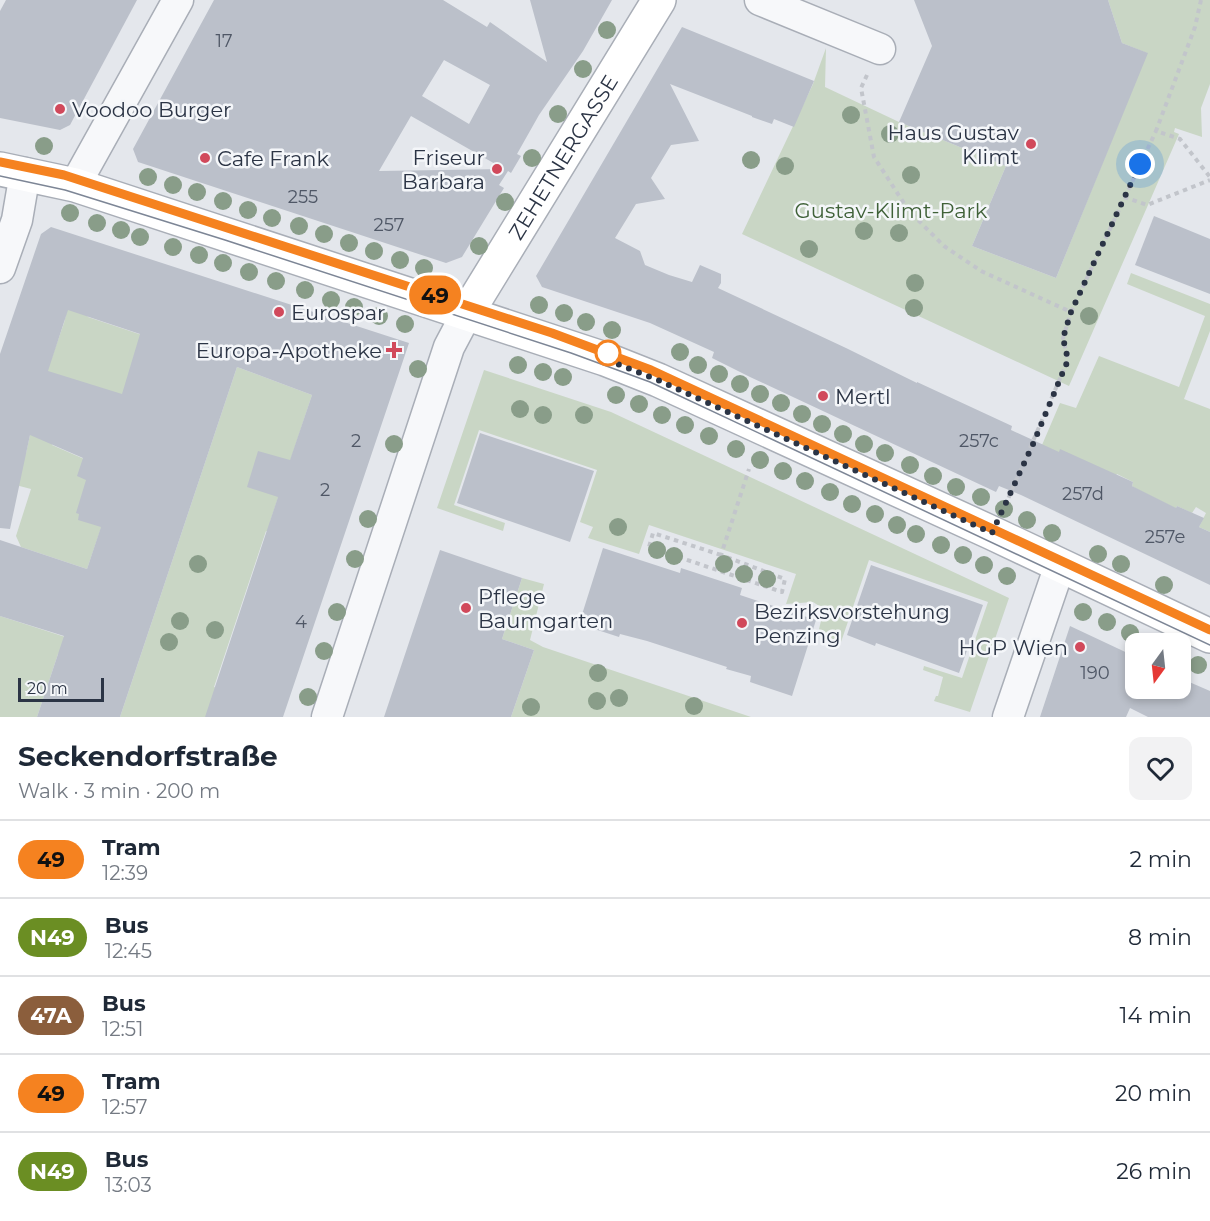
<!DOCTYPE html>
<html lang="en">
<head>
<meta charset="utf-8">
<style>
  :root { --surface:#fff; --page:#f2f2f3; --text:#1f2937; --muted:#747a83; --line:#e0e1e3 }
  body { margin:0; font-family:Montserrat,sans-serif; background:var(--page); color:var(--text); height:100vh; display:flex; flex-direction:column; font-size:22px; white-space:nowrap }
  * { box-sizing:border-box; margin:0 }
  p { font-size:20px; color:var(--muted) }
  .icon { flex:none; width:33px; height:33px; fill:none; stroke:currentColor; stroke-width:2; stroke-linecap:round; stroke-linejoin:round }
  .map { position:relative; height:717px; overflow:hidden }
  .panel { display:flex; flex-direction:column; background:var(--surface); flex:1 }
  .panel>* { flex:none }
  .badge { padding:0 12px; border-radius:20px; font-size:21px; line-height:39px }
  .needle { width:39px; rotate:195deg }
  .buttons { position:absolute; left:1125px; top:633px; display:grid; gap:12px }
  .buttons a { display:grid; place-items:center; width:66px; height:66px; border-radius:12px; background:var(--surface); box-shadow:0 3px 9px #0003; font-size:30px }
  .scale { position:absolute; left:18px; bottom:15px; width:86px; box-sizing:border-box; padding-left:6px; border:3px solid #2b3445; border-top:0; font-size:16px; line-height:21px; white-space:nowrap; color:#2b3445; -webkit-text-stroke:4px #f4f6f9; paint-order:stroke }
  .you { position:absolute; width:30px; height:30px; margin:-15px; border:4px solid #fff; border-radius:50%; background:#1a73e8; box-shadow:0 0 0 9px #1a73e833 }
  .map>.badge { position:absolute; translate:-50% -50%; box-shadow:0 0 0 3px #fff }
  .round { display:grid; place-items:center; flex:none; width:63px; height:63px; border-radius:12px; background:var(--page) }
  .headline { display:flex; align-items:center; justify-content:space-between; height:102px; padding:0 18px }
  h1 { font-size:28px; font-weight:700; line-height:45px }
  ul { padding:0; list-style:none }
  li { display:flex; align-items:center; gap:18px; height:78px; padding:0 18px; border-top:2px solid var(--line) }
  li div { flex:1 }
  li b { display:block; font-size:22px }
  li em { font-style:normal }
  li .badge { min-width:66px; font-weight:700; text-align:center }
  .map>svg:first-child { display:block }
  .green { fill:#c9d6c5 }
  .building { fill:#bbc0ca; fill-rule:evenodd }
  .lines { fill:none; stroke-linecap:round; stroke-linejoin:round }
  .street-casing { stroke:#a9aeb7; stroke-width:33 }
  .secondary-casing { stroke:#a9aeb7; stroke-width:36 }
  .path { stroke:#c2c5cb; stroke-width:4; stroke-dasharray:4.5 4.5; stroke-linecap:butt }
  .street { stroke:#f7f8fa; stroke-width:30 }
  .secondary { stroke:#fff; stroke-width:33 }
  .tram { stroke:#7d8696; stroke-width:1.5 }
  .tree { fill:#899d89 }
  .line-casing { stroke:#fff; stroke-width:14 }
  .line { stroke:#f58220; stroke-width:9 }
  .walk { stroke:#2b3445; stroke-width:6; stroke-dasharray:0 10.8 }
  .poi-dot { fill:#d1495b; stroke:#f4f6f9; stroke-width:2 }
  .stop-dot { fill:#fff; stroke:#f58220; stroke-width:3 }
  .labels { text-anchor:middle; dominant-baseline:central; stroke-width:5; stroke-linejoin:round; paint-order:stroke }
  .number-label { font-size:18px; fill:#4f5766 }
  .poi-label { font-size:21px; fill:#2b3445; stroke:#f4f6f9; text-anchor:start }
  .street-label { font-size:21px; fill:#2b3445; stroke:#f4f6f9 }
  .park-label { font-size:21px; fill:#3f6138; stroke:#f4f6f9 }
</style>
</head>
<body>
<div class="map">
<svg width="1210" height="717" viewBox="0 0 1210 717">
  <rect width="100%" height="100%" fill="#e4e7ec"/>
  <g class="green">
    <path d="M1108,0H1210V84L1201,108L1202,137L1175,128L1174,132L1179,134L1069,386L742,234L813,84L826,48L825,87L899,122L1006,166L972,246L1056,278L1147,53L1122,43Z"/>
    <path d="M1131,273L1210,304V331L1184,399L1210,409V532L1199,527L1206,513L1196,507L1192,513L1177,506L1173,515L1132,486L1133,482L1117,474L1114,478L1042,445L1060,403L1076,408L1099,356L1179,387L1205,316L1127,284Z"/>
    <path d="M72,289L88,317L154,339L143,405L46,374L64,323Z"/>
    <path d="M237,367L312,395L270,522L288,537L266,531L214,687L235,694L205,717H120Z"/>
    <path d="M484,370L611,412L1009,598L970,712L934,701L936,696H938L943,677L923,670L924,666L962,678L988,602L869,560L841,642L818,633L824,609L813,602L786,604L796,574L649,525L639,554L588,538L593,527L580,522L597,470L479,430L454,505L505,523L503,531L437,508Z"/>
    <path d="M56,427L52,445L91,462L115,487L87,569L21,547L16,536L31,489L8,483L26,453L30,435L24,433Z"/>
    <path d="M522,578L544,584L530,640L543,647L751,717H511L534,650L502,639Z"/>
    <path d="M0,616L84,643L65,647L58,654L37,717H0Z"/>
  </g>
  <g class="building">
    <path d="M6,0H137L70,125L60,130L0,118V11Z"/>
    <path d="M214,0H443L487,27L490,22L547,62L530,0H612L583,51L539,115L517,154L521,156L511,173L508,171L499,185L504,188L462,257L446,263L138,162L133,149ZM444,60L490,85L469,124L422,96ZM411,116L504,169L379,171Z"/>
    <path d="M914,0H1108L1122,43L1148,53L1056,278L972,246L1006,166L899,122L932,46Z"/>
    <path d="M682,27L814,81L794,127L774,119L772,124L752,117V116L670,84L699,141L671,145L651,178L665,199L636,204L615,238L640,251L645,265L669,275L692,282L700,265L721,274V283L718,288L846,348L917,383V382L1012,426L1011,430L1059,452L1060,449L1133,482L1132,486L1176,508L1177,506L1204,518L1199,527L1210,532V585L1021,495L999,486L996,492L750,377L712,358L714,352L650,323L542,287L536,276Z"/>
    <path d="M1154,216L1210,239V294L1135,265Z"/>
    <path d="M51,227L409,343L283,717H205L278,497L247,487L258,451L290,460L312,395L237,367L120,717H37L64,636L0,616V540L87,569L101,527L78,520L79,514L76,513L86,480L77,476L83,458L30,435L10,529L0,528V354L41,234ZM68,310L140,334L122,394L48,371Z"/>
    <path d="M480,433L594,471L570,542L457,503Z"/>
    <path d="M603,548L680,573L681,568L742,588L740,595L816,620L792,696L750,682L751,676L726,669L727,667L647,641L620,634L619,637L579,624Z"/>
    <path d="M440,550L522,578L502,639L534,650L511,717H384Z"/>
    <path d="M871,565L983,605L959,673L876,643L875,646L847,635Z"/>
    <path d="M1070,626L1136,657V688H1180V678L1210,691V717H1148L1130,708L1126,717H1040Z"/>
  </g>
  <g class="lines">
    <defs>
      <g id="street">
        <path d="M760,0L880,49"/>
        <path d="M75,185L178,0"/>
        <path d="M0,268L17,220L25,173"/>
        <path d="M327,717L449,347L467,313"/>
        <path d="M1008,717L1060,565"/>
      </g>
      <g id="secondary">
        <path d="M0,169L75,185L605,359L658,380L992,533L1210,636"/>
        <path id="s1" d="M467,313L659,0"/>
      </g>
    </defs>
    <use href="#street" class="street-casing"/>
    <use href="#secondary" class="secondary-casing"/>
    <g class="path">
      <path d="M1201,0L1195,27L1156,131L1180,139L1210,177"/>
      <path d="M867,75L861,88L874,157L909,211L944,246L981,271L1071,312L1156,131"/>
      <path d="M1124,197L1147,205L1210,180"/>
      <path d="M1005,506L1068,360L1063,338L1071,312"/>
      <path d="M721,555L653,533L649,547L782,592L785,579L721,555L749,469"/>
    </g>
    <use href="#street" class="street"/>
    <use href="#secondary" class="secondary"/>
    <g class="tram">
      <path d="M0,162L64,175L552,333L651,370L1210,630"/>
      <path d="M0,176L65,190L225,240L571,353L650,382L1210,645"/>
    </g>
  </g>
  <g class="tree">
    <circle cx="607" cy="30" r="9"/>
    <circle cx="583" cy="69" r="9"/>
    <circle cx="558" cy="114" r="9"/>
    <circle cx="851" cy="115" r="9"/>
    <circle cx="890" cy="134" r="9"/>
    <circle cx="44" cy="146" r="9"/>
    <circle cx="532" cy="158" r="9"/>
    <circle cx="751" cy="160" r="9"/>
    <circle cx="785" cy="166" r="9"/>
    <circle cx="911" cy="175" r="9"/>
    <circle cx="148" cy="177" r="9"/>
    <circle cx="173" cy="185" r="9"/>
    <circle cx="197" cy="192" r="9"/>
    <circle cx="223" cy="201" r="9"/>
    <circle cx="505" cy="202" r="9"/>
    <circle cx="248" cy="210" r="9"/>
    <circle cx="70" cy="213" r="9"/>
    <circle cx="272" cy="218" r="9"/>
    <circle cx="97" cy="223" r="9"/>
    <circle cx="299" cy="226" r="9"/>
    <circle cx="121" cy="230" r="9"/>
    <circle cx="864" cy="231" r="9"/>
    <circle cx="899" cy="233" r="9"/>
    <circle cx="324" cy="234" r="9"/>
    <circle cx="140" cy="237" r="9"/>
    <circle cx="349" cy="243" r="9"/>
    <circle cx="479" cy="246" r="9"/>
    <circle cx="173" cy="247" r="9"/>
    <circle cx="809" cy="249" r="9"/>
    <circle cx="374" cy="251" r="9"/>
    <circle cx="199" cy="255" r="9"/>
    <circle cx="400" cy="260" r="9"/>
    <circle cx="223" cy="263" r="9"/>
    <circle cx="424" cy="268" r="9"/>
    <circle cx="249" cy="272" r="9"/>
    <circle cx="276" cy="281" r="9"/>
    <circle cx="915" cy="283" r="9"/>
    <circle cx="305" cy="290" r="9"/>
    <circle cx="331" cy="300" r="9"/>
    <circle cx="539" cy="305" r="9"/>
    <circle cx="354" cy="307" r="9"/>
    <circle cx="914" cy="308" r="9"/>
    <circle cx="564" cy="313" r="9"/>
    <circle cx="379" cy="316" r="9"/>
    <circle cx="1089" cy="316" r="9"/>
    <circle cx="586" cy="322" r="9"/>
    <circle cx="405" cy="324" r="9"/>
    <circle cx="612" cy="330" r="9"/>
    <circle cx="680" cy="352" r="9"/>
    <circle cx="518" cy="365" r="9"/>
    <circle cx="698" cy="365" r="9"/>
    <circle cx="418" cy="369" r="9"/>
    <circle cx="543" cy="372" r="9"/>
    <circle cx="719" cy="374" r="9"/>
    <circle cx="563" cy="377" r="9"/>
    <circle cx="740" cy="384" r="9"/>
    <circle cx="760" cy="394" r="9"/>
    <circle cx="616" cy="395" r="9"/>
    <circle cx="781" cy="403" r="9"/>
    <circle cx="639" cy="404" r="9"/>
    <circle cx="520" cy="409" r="9"/>
    <circle cx="802" cy="414" r="9"/>
    <circle cx="543" cy="415" r="9"/>
    <circle cx="584" cy="415" r="9"/>
    <circle cx="662" cy="415" r="9"/>
    <circle cx="822" cy="424" r="9"/>
    <circle cx="685" cy="425" r="9"/>
    <circle cx="843" cy="434" r="9"/>
    <circle cx="709" cy="436" r="9"/>
    <circle cx="394" cy="444" r="9"/>
    <circle cx="864" cy="444" r="9"/>
    <circle cx="736" cy="449" r="9"/>
    <circle cx="885" cy="453" r="9"/>
    <circle cx="760" cy="460" r="9"/>
    <circle cx="910" cy="465" r="9"/>
    <circle cx="783" cy="471" r="9"/>
    <circle cx="933" cy="476" r="9"/>
    <circle cx="805" cy="481" r="9"/>
    <circle cx="956" cy="487" r="9"/>
    <circle cx="830" cy="492" r="9"/>
    <circle cx="981" cy="497" r="9"/>
    <circle cx="852" cy="504" r="9"/>
    <circle cx="1004" cy="509" r="9"/>
    <circle cx="875" cy="514" r="9"/>
    <circle cx="368" cy="519" r="9"/>
    <circle cx="1027" cy="520" r="9"/>
    <circle cx="897" cy="525" r="9"/>
    <circle cx="618" cy="527" r="9"/>
    <circle cx="1052" cy="533" r="9"/>
    <circle cx="916" cy="534" r="9"/>
    <circle cx="941" cy="545" r="9"/>
    <circle cx="657" cy="550" r="9"/>
    <circle cx="1098" cy="554" r="9"/>
    <circle cx="963" cy="555" r="9"/>
    <circle cx="674" cy="556" r="9"/>
    <circle cx="355" cy="559" r="9"/>
    <circle cx="198" cy="564" r="9"/>
    <circle cx="724" cy="564" r="9"/>
    <circle cx="1121" cy="564" r="9"/>
    <circle cx="984" cy="565" r="9"/>
    <circle cx="744" cy="574" r="9"/>
    <circle cx="1007" cy="576" r="9"/>
    <circle cx="767" cy="579" r="9"/>
    <circle cx="1164" cy="585" r="9"/>
    <circle cx="337" cy="612" r="9"/>
    <circle cx="1083" cy="612" r="9"/>
    <circle cx="180" cy="621" r="9"/>
    <circle cx="1107" cy="622" r="9"/>
    <circle cx="215" cy="630" r="9"/>
    <circle cx="1130" cy="633" r="9"/>
    <circle cx="169" cy="642" r="9"/>
    <circle cx="324" cy="651" r="9"/>
    <circle cx="1198" cy="665" r="9"/>
    <circle cx="598" cy="673" r="9"/>
    <circle cx="308" cy="697" r="9"/>
    <circle cx="619" cy="698" r="9"/>
    <circle cx="597" cy="701" r="9"/>
    <circle cx="694" cy="706" r="9"/>
    <circle cx="531" cy="707" r="9"/>
  </g>
  <g class="lines">
    <defs>
      <path id="line" d="M0,162L64,175L552,333L651,370L1210,630"/>
    </defs>
    <use href="#line" class="line-casing"/>
    <use href="#line" class="line"/>
    <path class="walk" d="M608,353L605,359L658,380L992,533L1033,444L1068,360L1063,338L1071,312L1140,164"/>
  </g>
  <g class="poi-dot">
    <circle cx="60" cy="109" r="6"/>
    <circle cx="1031" cy="144" r="6"/>
    <circle cx="205" cy="158" r="6"/>
    <circle cx="497" cy="169" r="6"/>
    <circle cx="279" cy="312" r="6"/>
    <path d="M391 341h6v6h6v6h-6v6h-6v-6h-6v-6h6z"/>
    <circle cx="823" cy="396" r="6"/>
    <circle cx="466" cy="608" r="6"/>
    <circle cx="742" cy="623" r="6"/>
    <circle cx="1080" cy="647" r="6"/>
  </g>
  <circle class="stop-dot" cx="608" cy="353" r="12"/>
  <g class="labels">
    <g class="number-label">
      <text x="224" y="41">17</text>
      <text x="303" y="197">255</text>
      <text x="389" y="225">257</text>
      <text x="356" y="441">2</text>
      <text x="979" y="441">257c</text>
      <text x="325" y="490">2</text>
      <text x="1083" y="494">257d</text>
      <text x="1165" y="537">257e</text>
      <text x="301" y="622">4</text>
      <text x="1095" y="673">190</text>
    </g>
    <g class="poi-label">
      <text x="72" y="109">Voodoo Burger</text>
      <text x="1019" y="132" text-anchor="end">Haus Gustav<tspan x="1019" dy="24">Klimt</tspan></text>
      <text x="485" y="157" text-anchor="end">Friseur<tspan x="485" dy="24">Barbara</tspan></text>
      <text x="217" y="158">Cafe Frank</text>
      <text x="291" y="312">Eurospar</text>
      <text x="382" y="350" text-anchor="end">Europa-Apotheke</text>
      <text x="835" y="396">Mertl</text>
      <text x="478" y="596">Pflege<tspan x="478" dy="24">Baumgarten</tspan></text>
      <text x="754" y="611">Bezirksvorstehung<tspan x="754" dy="24">Penzing</tspan></text>
      <text x="1068" y="647" text-anchor="end">HGP Wien</text>
    </g>
    <g class="street-label">
      <text stroke="none"><textPath href="#s1" startOffset="183">ZEHETNERGASSE</textPath></text>
    </g>
    <g class="park-label">
      <text x="891" y="210">Gustav-Klimt-Park</text>
    </g>
  </g>
</svg>
<div class="buttons">
<a><svg class="needle" viewBox="-14 -14 28 28"><path d="M0-13l5 13h-10z" fill="#e53935"/><path d="M0 13l5-13h-10z" fill="#747a83"/></svg></a>
</div>
<div class="scale">20 m</div>
<div class="you" style="left:1140px;top:164px"></div>
<b class="badge" style="left:435px;top:295px;background:#f58220;color:#111">49</b>
</div>
<section class="panel">
<div class="headline"><div><h1>Seckendorfstraße</h1><p>Walk · 3 min · 200 m</p></div><a class="round"><svg class="icon" aria-label="heart" viewBox="0 0 24 24"><path d="M12 20l-8-8c-3-5 5-10 8-4 3-6 11-1 8 4z"/></svg></a></div>
<ul>
<li><span class="badge" style="background:#f58220;color:#111">49</span><div><b>Tram</b><p>12:39</p></div><em>2 min</em></li>
<li><span class="badge" style="background:#6b8e23;color:#fff">N49</span><div><b>Bus</b><p>12:45</p></div><em>8 min</em></li>
<li><span class="badge" style="background:#8b5e3c;color:#fff">47A</span><div><b>Bus</b><p>12:51</p></div><em>14 min</em></li>
<li><span class="badge" style="background:#f58220;color:#111">49</span><div><b>Tram</b><p>12:57</p></div><em>20 min</em></li>
<li><span class="badge" style="background:#6b8e23;color:#fff">N49</span><div><b>Bus</b><p>13:03</p></div><em>26 min</em></li>
</ul>
</section>
</body>
</html>
